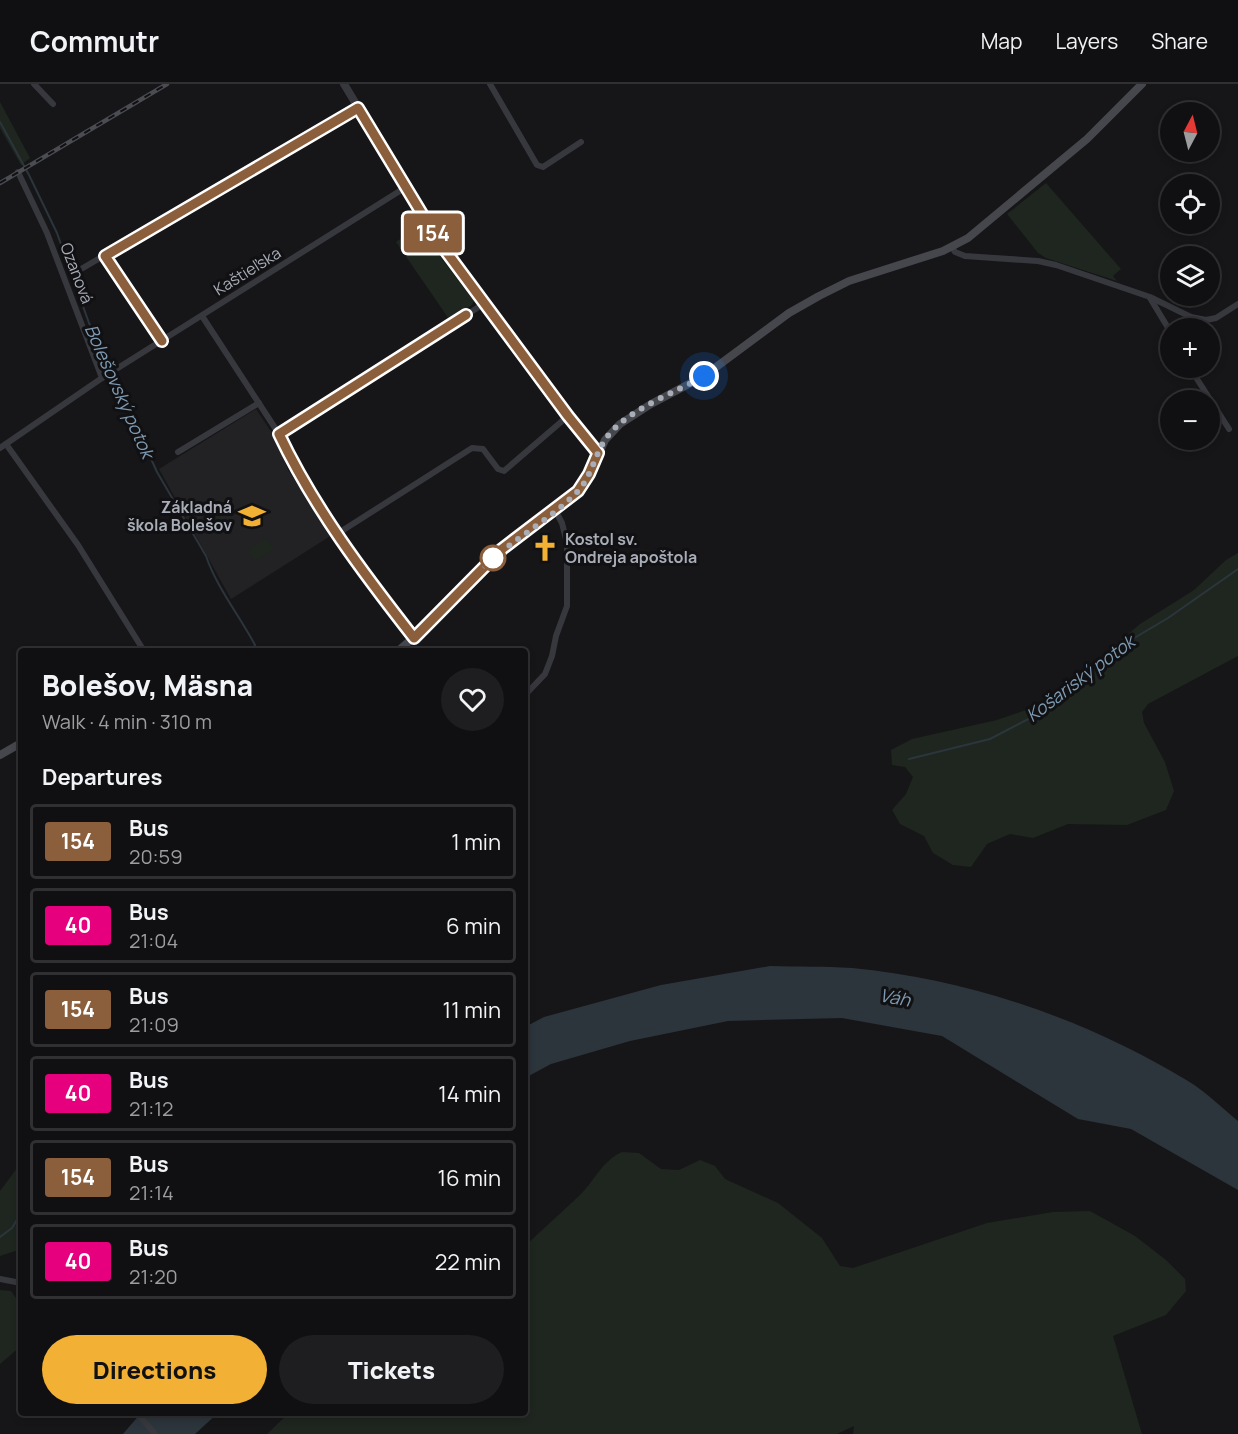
<!DOCTYPE html>
<html lang="en">
<head>
<meta charset="utf-8">
<style>
  :root { --surface:#101012; --page:#1e1e20; --text:#f1f3f6; --muted:#9c9d9f; --line:#303032; --accent:#f2b134 }
  body { margin:0; font-family:Manrope,sans-serif; background:var(--page); color:var(--text); height:100vh; display:flex; flex-direction:column; font-size:22px; white-space:nowrap }
  * { box-sizing:border-box; margin:0 }
  p { font-size:20px; color:var(--muted) }
  .icon { flex:none; width:33px; height:33px; fill:none; stroke:currentColor; stroke-width:2; stroke-linecap:round; stroke-linejoin:round }
  .map { position:relative; flex:1; overflow:hidden }
  .details { position:absolute; left:18px; top:564px; width:510px; height:768px; display:flex; flex-direction:column; background:var(--surface); border-radius:6px; box-shadow:0 3px 9px #0003,0 0 0 2px var(--line) }
  .details>* { flex:none }
  .badge { padding:0 12px; border-radius:4px; font-size:21px; line-height:39px }
  .needle { width:39px; rotate:7deg }
  .fabs { position:absolute; left:1160px; top:18px; display:grid; gap:12px }
  .fabs a { display:grid; place-items:center; width:60px; height:60px; border-radius:50%; background:var(--surface); box-shadow:0 3px 9px #0003,0 0 0 2px var(--line); font-size:30px }
  .you { position:absolute; width:30px; height:30px; margin:-15px; border:4px solid #fff; border-radius:50%; background:#1a73e8; box-shadow:0 0 0 9px #1a73e833 }
  .map>.badge { position:absolute; translate:-50% -50%; box-shadow:0 0 0 3px #fff }
  h2 { padding:0 24px; font-size:22px; line-height:54px }
  .round { display:grid; place-items:center; flex:none; width:63px; height:63px; border-radius:32px; background:var(--page) }
  .head { display:flex; align-items:center; justify-content:space-between; height:102px; padding:0 24px }
  h1 { font-size:28px; font-weight:800; line-height:45px }
  .cta { display:flex; gap:12px; margin-top:auto; padding:12px 24px }
  .cta a { flex:1; height:69px; border-radius:36px; background:var(--accent); color:#111; font-size:24px; font-weight:800; line-height:69px; text-align:center }
  .cta a+a { background:var(--page); color:var(--text) }
  ul { padding:0; list-style:none }
  li { display:flex; align-items:center; gap:18px; height:75px; margin:0 12px 9px; padding:0 12px; border:3px solid var(--line); border-radius:6px }
  li div { flex:1 }
  li b { display:block; font-size:22px }
  li em { font-style:normal }
  li .badge { min-width:66px; font-weight:700; text-align:center }
  header { display:flex; align-items:center; gap:36px; box-sizing:border-box; height:84px; padding:0 30px; background:var(--surface); border-bottom:2px solid var(--line) }
  header strong { font-size:28px }
  nav { display:flex; gap:33px; margin-inline-start:auto; font-size:21px }
  .map>svg:first-child { display:block }
  .built { fill:#222225 }
  .green { fill:#1e261f }
  .water { fill:#2c353c }
  .lines { fill:none; stroke-linecap:round; stroke-linejoin:round }
  .stream { stroke:#2c353c; stroke-width:2 }
  .minor { stroke:#37383d; stroke-width:6 }
  .tertiary { stroke:#37383d; stroke-width:8 }
  .secondary { stroke:#45474d; stroke-width:8 }
  .rail-casing { stroke:#4a4c52; stroke-width:4.5 }
  .rail { stroke:#111113; stroke-width:2; stroke-dasharray:7; stroke-linecap:butt }
  .line-casing { stroke:#fff; stroke-width:14 }
  .line { stroke:#8b5e3c; stroke-width:9 }
  .walk { stroke:#a8adb8; stroke-width:6; stroke-dasharray:0 10.8 }
  .stop-dot { fill:#fff; stroke:#8b5e3c; stroke-width:3 }
  .labels { text-anchor:middle; dominant-baseline:central; stroke-width:6; stroke-linejoin:round; paint-order:stroke }
  .street-label { font-size:16px; fill:#a8adb8; stroke:#111113 }
  .poi-label { font-size:16px; font-weight:bold; fill:#a8adb8; stroke:#111113; text-anchor:end }
  .water-label { font-size:18px; font-style:italic; fill:#7f9bb3; stroke:#111113 }
</style>
</head>
<body>
<header>
<strong>Commutr</strong>
<nav><a>Map</a><a>Layers</a><a>Share</a></nav>
</header>
<div class="map">
<svg width="1238" height="1350" viewBox="0 0 1238 1350">
  <rect width="100%" height="100%" fill="#161618"/>
  <path class="built" d="M256,325L278,358L288,386L332,451L231,515L159,385Z"/>
  <g class="green">
    <path d="M0,18L30,74L21,81L0,44Z"/>
    <path d="M1046,99L1121,185L1113,192L1117,197L1046,174L1038,169L1007,130Z"/>
    <path d="M420,141L435,166L474,217L472,221L449,235L396,158Z"/>
    <path d="M215,415L229,444L212,453L198,423Z"/>
    <path d="M267,454L274,465L255,477L248,466Z"/>
    <path d="M1238,469V572L1148,620L1142,628L1144,639L1165,678L1174,707L1166,726L1127,741L1068,740L1033,754L1010,750L987,760L971,783L953,781L933,769L924,752L900,740L892,726L906,710L913,693L905,683L892,681L891,666L912,655L997,636L1046,619L1140,540L1194,506L1226,476Z"/>
    <path d="M622,1068L639,1069L661,1085L679,1086L700,1076L715,1082L725,1095L778,1119L822,1154L840,1182L853,1184L987,1139L1053,1128L1090,1127L1135,1152L1166,1176L1185,1195L1186,1207L1166,1231L1113,1252L1142,1350H853L854,1342L837,1350H267L289,1329H525V1162C543,1145 562,1128 580,1111C595,1096 602,1077 622,1068Z"/>
    <path d="M21,1079V1165L0,1172V1107Z"/>
    <path d="M0,1206L11,1207L21,1221V1262L0,1280Z"/>
  </g>
  <g class="water">
    <path d="M770,882C797,883 825,882 852,884C969,895 1088,936 1188,997C1206,1008 1222,1024 1238,1037V1106L1131,1045L1078,1035L942,952L842,934L728,937L630,957L551,980L525,994V943L544,933L661,901Z"/>
    <path d="M141,1329H218L195,1350H123Z"/>
  </g>
  <g class="lines">
    <g class="stream">
      <path d="M0,38L29,91L57,149L89,239L157,388L206,472C217,504 239,531 255,561L252,567"/>
      <path d="M909,675L990,655L1040,629L1109,569L1168,534L1238,485"/>
      <path d="M0,1153L12,1144L21,1129"/>
    </g>
    <g class="minor">
      <path d="M34,0L53,20"/>
      <path d="M490,0L537,81L543,83L581,58"/>
      <path d="M952,163L955,168L965,172L1038,177L1056,181L1150,213L1191,233L1206,236L1216,234L1238,220"/>
      <path d="M105,172L162,257"/>
      <path d="M76,188L358,24"/>
      <path d="M1150,214L1170,247"/>
      <path d="M202,232L279,350L298,388L337,450L414,554"/>
      <path d="M1190,284L1229,345"/>
      <path d="M102,294L406,103"/>
      <path d="M279,350L485,219"/>
      <path d="M6,360L78,461L144,567"/>
      <path d="M0,364L102,294L47,149L18,88"/>
      <path d="M178,368L259,319"/>
      <path d="M337,450L472,364L483,365L498,385L504,387L568,332"/>
      <path d="M525,611L545,590L552,572L556,552L567,522V459L562,439L555,426"/>
      <path d="M0,1195L21,1199"/>
      <path d="M137,1329L155,1350"/>
    </g>
    <path class="tertiary" d="M344,0L439,158L568,332L598,369"/>
    <g class="secondary">
      <path d="M398,567L436,534L502,465L578,407L589,390L605,356L620,340L651,320L704,292L789,229L819,212L849,197L943,167L968,154L1087,55L1142,0"/>
      <path d="M0,671L21,659"/>
    </g>
    <defs>
      <path id="rail" d="M0,99L167,0"/>
    </defs>
    <use href="#rail" class="rail-casing"/>
    <use href="#rail" class="rail"/>
  </g>
  <g class="lines">
    <defs>
      <path id="line" d="M162,257L105,172L358,24L439,158L568,332L598,369L589,390L578,407L502,465L414,554C364,490 314,424 279,350L466,231"/>
    </defs>
    <use href="#line" class="line-casing"/>
    <use href="#line" class="line"/>
    <path class="walk" d="M493,474L485,482C514,454 552,435 579,406C592,391 595,369 607,353C628,325 675,309 704,292"/>
  </g>
  <defs>
    <symbol id="school-bare" viewBox="-9 -9 18 18"><path d="M0-5L7-2L0 1L-7-2ZM-4 1L0 2.5L4 1V4Q0 6-4 4Z" fill="#f2b134" stroke="#111113" stroke-width="2.5" paint-order="stroke"/></symbol>
    <symbol id="church-bare" viewBox="-9 -9 18 18"><path d="M-1.2-6h2.4v3.5h3.3v2.4h-3.3V6h-2.4V-.1h-3.3v-2.4h3.3Z" fill="#f2b134" stroke="#111113" stroke-width="2.5" paint-order="stroke"/></symbol>
  </defs>
  <g fill-rule="evenodd">
    <use href="#school-bare" x="233" y="413" width="38" height="38"/>
    <use href="#church-bare" x="526" y="445" width="38" height="38"/>
  </g>
  <circle class="stop-dot" cx="493" cy="474" r="12"/>
  <g class="labels">
    <g class="street-label">
      <text transform="translate(247 187) rotate(-32)">Kaštieľska</text>
      <text transform="translate(77 189) rotate(69)">Ozanová</text>
    </g>
    <g class="poi-label">
      <text x="232" y="423">Základná<tspan x="232" dy="18">škola Bolešov</tspan></text>
      <text x="565" y="455" text-anchor="start">Kostol sv.<tspan x="565" dy="18">Ondreja apoštola</tspan></text>
    </g>
    <g class="water-label">
      <text transform="translate(120 307) rotate(66)">Bolešovský potok</text>
      <text transform="translate(1080 594) rotate(-37)">Košariský potok</text>
      <text transform="translate(895 913) rotate(10)">Váh</text>
    </g>
  </g>
</svg>
<div class="fabs">
<a><svg class="needle" viewBox="-14 -14 28 28"><path d="M0-13l5 13h-10z" fill="#e53935"/><path d="M0 13l5-13h-10z" fill="#9c9d9f"/></svg></a>
<a><svg class="icon" aria-label="locate" viewBox="0 0 24 24"><circle cx="12" cy="12" r="6"/><path d="M12 2v4M12 18v4M2 12h4M18 12h4"/></svg></a>
<a><svg class="icon" aria-label="layers" viewBox="0 0 24 24"><path d="M12 4l9 5-9 5-9-5zM3 14l9 5 9-5"/></svg></a>
<a>+</a>
<a>−</a>
</div>
<div class="you" style="left:704px;top:292px"></div>
<b class="badge" style="left:433px;top:149px;background:#8b5e3c;color:#fff">154</b>
<section class="details">
<div class="head"><div><h1>Bolešov, Mäsna</h1><p>Walk · 4 min · 310 m</p></div><a class="round"><svg class="icon" aria-label="heart" viewBox="0 0 24 24"><path d="M12 20l-8-8c-3-5 5-10 8-4 3-6 11-1 8 4z"/></svg></a></div>
<h2>Departures</h2>
<ul>
<li><span class="badge" style="background:#8b5e3c;color:#fff">154</span><div><b>Bus</b><p>20:59</p></div><em>1 min</em></li>
<li><span class="badge" style="background:#e6007e;color:#fff">40</span><div><b>Bus</b><p>21:04</p></div><em>6 min</em></li>
<li><span class="badge" style="background:#8b5e3c;color:#fff">154</span><div><b>Bus</b><p>21:09</p></div><em>11 min</em></li>
<li><span class="badge" style="background:#e6007e;color:#fff">40</span><div><b>Bus</b><p>21:12</p></div><em>14 min</em></li>
<li><span class="badge" style="background:#8b5e3c;color:#fff">154</span><div><b>Bus</b><p>21:14</p></div><em>16 min</em></li>
<li><span class="badge" style="background:#e6007e;color:#fff">40</span><div><b>Bus</b><p>21:20</p></div><em>22 min</em></li>
</ul>
<div class="cta"><a>Directions</a><a>Tickets</a></div>
</section>
</div>
</body>
</html>
